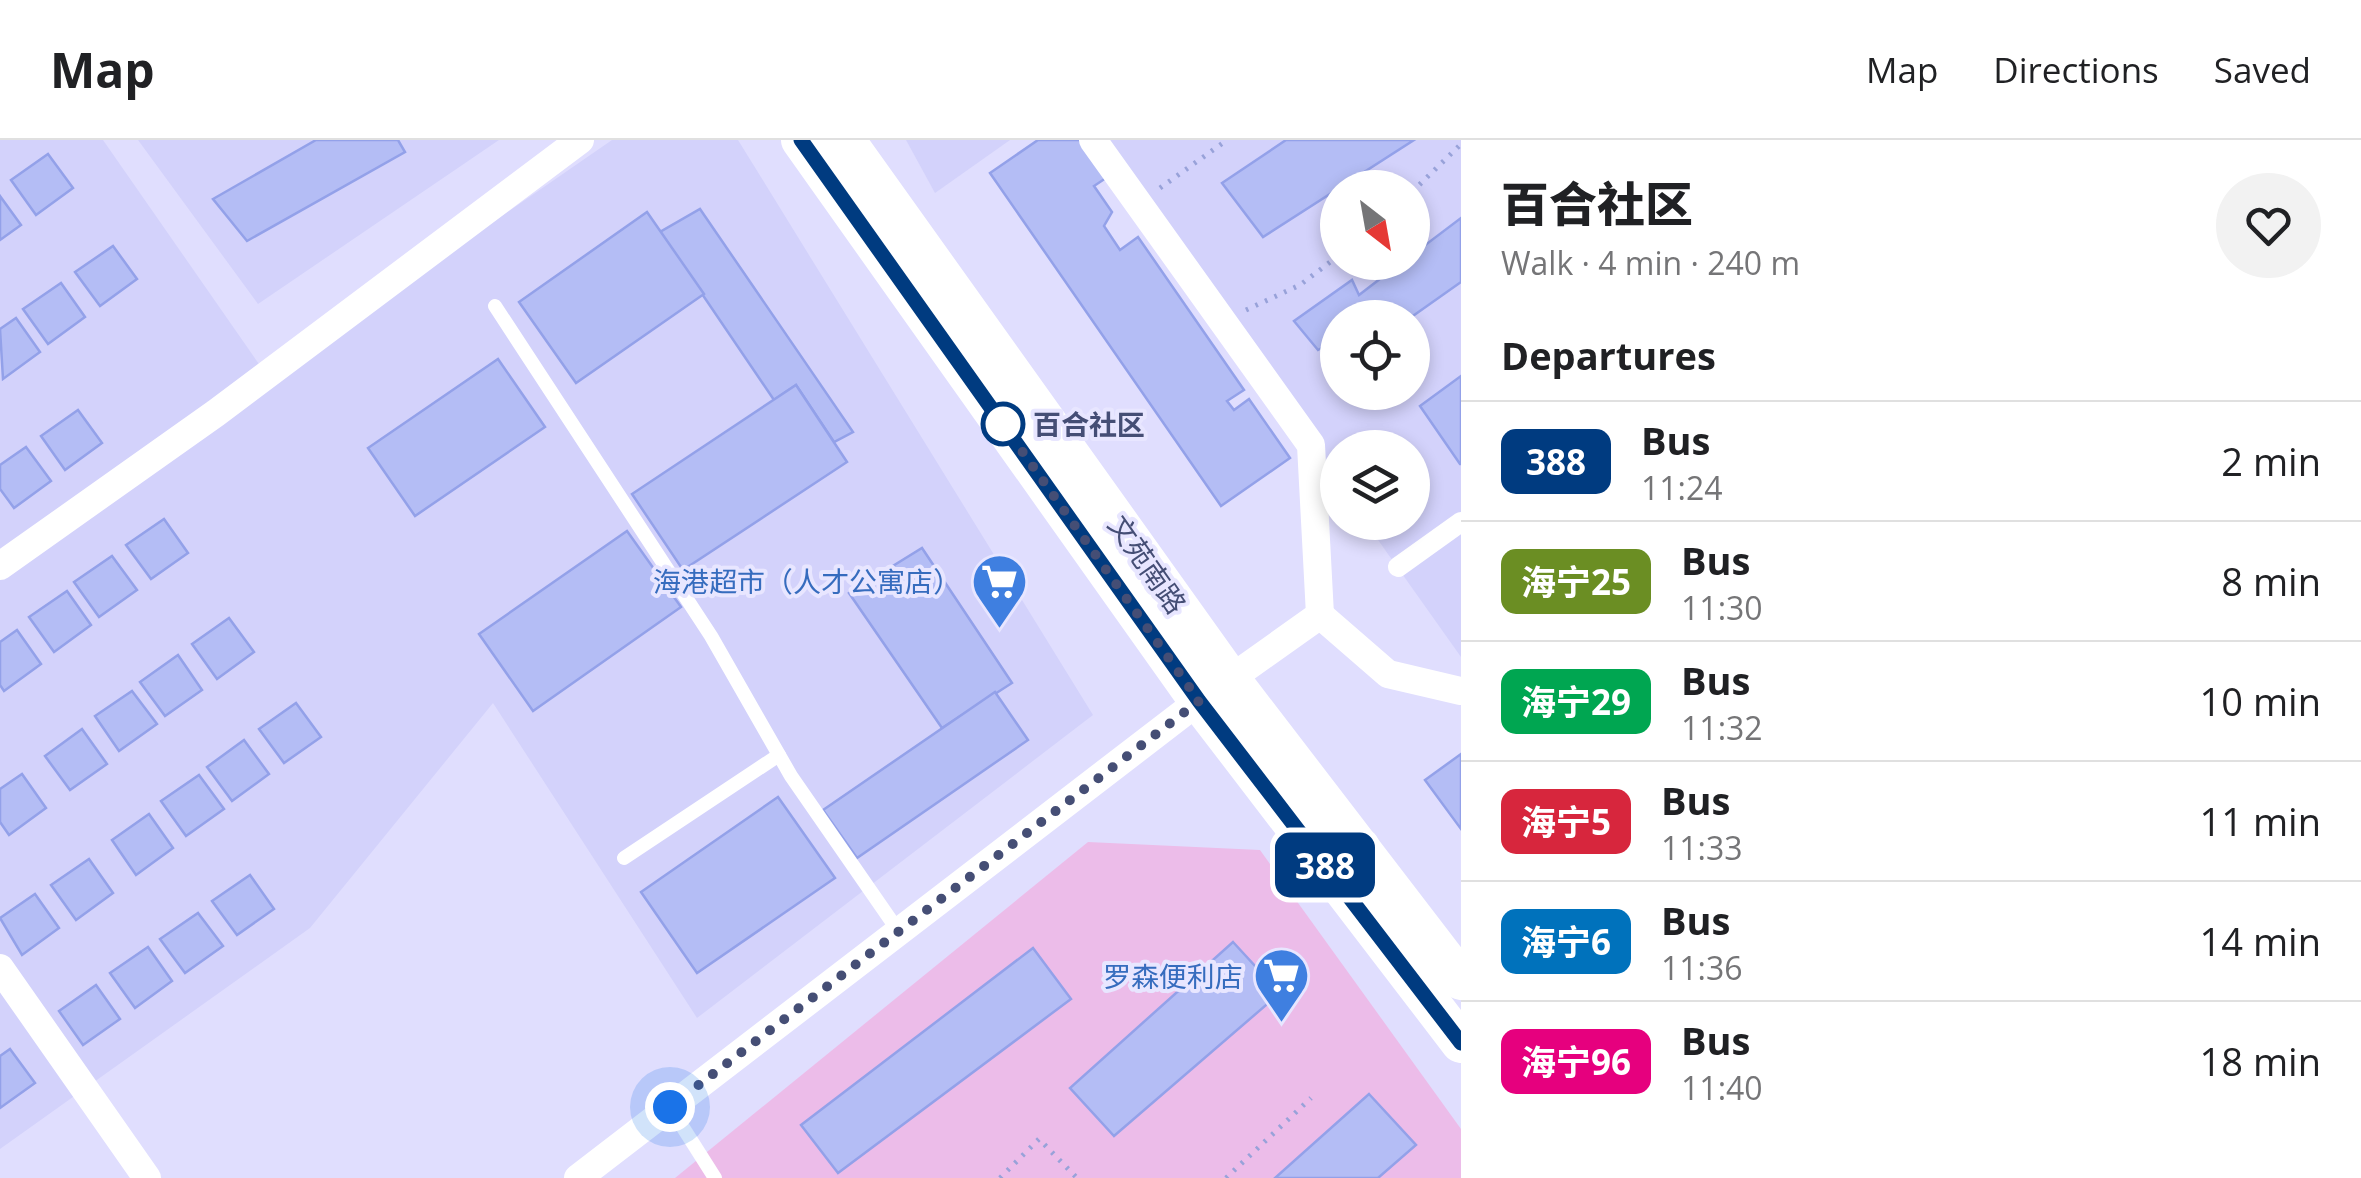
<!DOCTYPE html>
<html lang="en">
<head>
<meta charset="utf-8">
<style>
  :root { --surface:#fff; --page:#f2f2f2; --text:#202124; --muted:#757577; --line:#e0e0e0 }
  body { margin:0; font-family:"Open Sans","Noto Sans SC",sans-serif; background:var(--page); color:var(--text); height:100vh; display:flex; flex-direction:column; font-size:38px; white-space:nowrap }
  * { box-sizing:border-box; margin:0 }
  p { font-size:32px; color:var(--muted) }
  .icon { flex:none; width:55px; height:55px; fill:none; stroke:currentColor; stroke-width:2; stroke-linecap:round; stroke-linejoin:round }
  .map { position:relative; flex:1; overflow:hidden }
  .details { display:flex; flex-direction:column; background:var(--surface); width:900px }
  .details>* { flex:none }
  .badge { padding:0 20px; border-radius:15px; font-size:35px; line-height:65px }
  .needle { width:65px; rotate:149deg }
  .buttons { position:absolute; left:1320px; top:30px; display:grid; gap:20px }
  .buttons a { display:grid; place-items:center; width:110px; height:110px; border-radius:50%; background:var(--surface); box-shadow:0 5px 15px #0003; font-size:50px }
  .you { position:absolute; width:50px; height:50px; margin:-25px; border:8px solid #fff; border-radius:50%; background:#1a73e8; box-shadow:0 0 0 15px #1a73e833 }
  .map>.badge { position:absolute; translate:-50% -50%; box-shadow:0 0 0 5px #fff }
  h2 { padding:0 40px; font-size:38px; line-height:90px }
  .round { display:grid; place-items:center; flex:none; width:105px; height:105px; border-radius:52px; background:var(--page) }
  .head { display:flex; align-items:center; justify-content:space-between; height:170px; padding:0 40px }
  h1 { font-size:48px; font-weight:800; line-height:75px }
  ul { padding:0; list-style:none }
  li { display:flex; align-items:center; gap:30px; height:120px; padding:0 40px; border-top:2px solid var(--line) }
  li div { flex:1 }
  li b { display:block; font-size:38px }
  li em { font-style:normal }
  li .badge { min-width:110px; font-weight:700; text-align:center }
  header { display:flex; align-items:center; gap:60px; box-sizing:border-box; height:140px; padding:0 50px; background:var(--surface); border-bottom:2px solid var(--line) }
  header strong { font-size:48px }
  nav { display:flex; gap:55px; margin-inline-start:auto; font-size:35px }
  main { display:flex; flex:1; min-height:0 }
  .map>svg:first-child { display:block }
  .residential { fill:#d3d2fb; fill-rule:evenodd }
  .green { fill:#ecbce9 }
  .building { fill:#b4bdf5; stroke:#93a1e9; stroke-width:2.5 }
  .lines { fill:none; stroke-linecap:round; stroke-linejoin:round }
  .path { stroke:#98a2d9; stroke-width:5; stroke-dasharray:2.5 8; stroke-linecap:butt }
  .service { stroke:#fff; stroke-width:14 }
  .pedestrian { stroke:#fff; stroke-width:20 }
  .minor { stroke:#fff; stroke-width:28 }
  .secondary { stroke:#fff; stroke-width:40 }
  .line-casing { stroke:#fff; stroke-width:22 }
  .line { stroke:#003b80; stroke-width:15 }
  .walk { stroke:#454e75; stroke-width:10; stroke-dasharray:0 18 }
  .stop-dot { fill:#fff; stroke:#003b80; stroke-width:5 }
  .labels { text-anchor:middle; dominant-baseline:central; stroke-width:8; stroke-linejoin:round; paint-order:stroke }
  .stop-label { font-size:28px; font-weight:bold; fill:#454e75; stroke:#e8e6ff; text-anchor:start }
  .street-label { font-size:28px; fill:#454e75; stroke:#e8e6ff }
  .shop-label { font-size:28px; fill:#366cbe; stroke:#e8e6ff; text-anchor:end }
</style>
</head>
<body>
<header>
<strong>Map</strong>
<nav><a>Map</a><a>Directions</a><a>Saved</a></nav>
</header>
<main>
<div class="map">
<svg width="1461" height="1038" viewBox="0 0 1461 1038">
  <rect width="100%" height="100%" fill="#e0defe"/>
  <g class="residential">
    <path d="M0,0H103L268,237L612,0H738L1093,575L697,878L493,563L310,788L0,1009Z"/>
    <path d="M138,0H499L258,164Z"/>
    <path d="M906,0H1010L935,53Z"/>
    <path d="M1095,0H1461V517L1366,383L1412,382V308H1338L1337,342ZM1338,48H1412V122H1338ZM1338,178H1412V252H1338Z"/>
  </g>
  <path class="green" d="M1088,702L1260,710L1461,989V1038H675Z"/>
  <g class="building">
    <path d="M316,0H398L405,12L247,101L213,59Z"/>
    <path d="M1038,0H1084L1109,36L1094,46L1112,72L1104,86L1120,110L1138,97L1244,250L1227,261L1234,270L1249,259L1290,318L1221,366L990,33Z"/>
    <path d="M1286,0H1414L1263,97L1222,43Z"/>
    <path d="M48,14L73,48L36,75L11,40Z"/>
    <path d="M0,56L21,85L0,100Z"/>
    <path d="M700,69L853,292L834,302L796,245L774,260L660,92Z"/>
    <path d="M647,72L704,154L576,243L519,162Z"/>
    <path d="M1461,78V142L1410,178H1338V199L1318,210L1294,181L1352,140L1359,155L1402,122H1412V115Z"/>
    <path d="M113,106L137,139L100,166L75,132Z"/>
    <path d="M61,143L85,177L48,204L23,169Z"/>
    <path d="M16,178L40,212L3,239L0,189Z"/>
    <path d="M498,219L545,287L415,376L368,308Z"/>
    <path d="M1461,236V324H1460L1420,266Z"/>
    <path d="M796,245L847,322L683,430L632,354Z"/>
    <path d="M78,270L102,303L65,330L41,296Z"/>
    <path d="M26,307L51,341L14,368L0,349V325Z"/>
    <path d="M164,379L188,413L151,439L126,405Z"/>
    <path d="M627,391L681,467L533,571L479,494Z"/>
    <path d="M922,408L1012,543L942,588L849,453Z"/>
    <path d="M112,416L137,450L99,477L74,442Z"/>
    <path d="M67,451L91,485L54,512L29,477Z"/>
    <path d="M229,478L254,512L217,539L192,504Z"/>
    <path d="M17,490L41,524L4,551L0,545V502Z"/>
    <path d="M178,515L202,550L165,576L140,542Z"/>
    <path d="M132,551L157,584L119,611L95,576Z"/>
    <path d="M995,552L1028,600L857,718L823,670Z"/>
    <path d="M296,563L321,597L284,623L259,589Z"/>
    <path d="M82,589L107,624L70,650L45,616Z"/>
    <path d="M244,600L269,634L232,661L207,627Z"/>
    <path d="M1461,614V689L1425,640Z"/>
    <path d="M22,634L46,668L9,695L0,682V649Z"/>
    <path d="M199,635L224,669L186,696L161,661Z"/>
    <path d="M778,657L835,738L697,833L641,752Z"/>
    <path d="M149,674L173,708L136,735L112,700Z"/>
    <path d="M89,719L113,753L76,780L51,745Z"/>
    <path d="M250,735L274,769L237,795L212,761Z"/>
    <path d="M35,754L59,788L22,815L0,778Z"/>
    <path d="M198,773L223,806L185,833L160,799Z"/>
    <path d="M1233,802L1280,853L1114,996L1070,948Z"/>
    <path d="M148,807L172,841L135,868L110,833Z"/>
    <path d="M1033,808L1071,859L838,1033L801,985Z"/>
    <path d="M96,845L120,879L83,905L59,871Z"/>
    <path d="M10,909L35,943L0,968V916Z"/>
    <path d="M1369,954L1416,1005L1378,1038H1275Z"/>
  </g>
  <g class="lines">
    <g class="path">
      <path d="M1160,48L1227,0"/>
      <path d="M1412,52L1461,4"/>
      <path d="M1246,170L1300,145L1338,116"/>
      <path d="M1000,1038L1039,999L1077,1038"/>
      <path d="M1226,1038L1311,958"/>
    </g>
    <g class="service">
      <path d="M495,166L711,496L791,636L899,792"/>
      <path d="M624,718L779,615"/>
      <path d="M670,967L715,1038"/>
    </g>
    <path class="pedestrian" d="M1398,427L1461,382"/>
    <g class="minor">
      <path d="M0,426L216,273L580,0"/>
      <path d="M1320,475L1388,534L1461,551"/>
      <path d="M0,828L147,1038"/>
      <path d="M578,1038L1199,561L1320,475L1311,305L1093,0"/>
    </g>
    <g class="secondary">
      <path d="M801,0L1199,561L1461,903"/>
      <path d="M845,0L1230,539L1461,840"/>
    </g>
  </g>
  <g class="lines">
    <defs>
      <path id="line" d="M801,0L1199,561L1461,903"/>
    </defs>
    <use href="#line" class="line-casing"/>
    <use href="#line" class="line"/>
    <path class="walk" d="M670,967L1199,561L1000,280L1003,284"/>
  </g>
  <defs>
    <symbol id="supermarket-pin" viewBox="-11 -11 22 30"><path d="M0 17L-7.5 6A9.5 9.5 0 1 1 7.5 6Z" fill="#3f7fe0" stroke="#e8e6ff"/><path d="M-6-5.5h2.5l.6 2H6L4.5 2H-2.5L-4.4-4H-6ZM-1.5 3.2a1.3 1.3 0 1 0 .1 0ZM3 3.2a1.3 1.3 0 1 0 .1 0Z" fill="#fff"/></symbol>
  </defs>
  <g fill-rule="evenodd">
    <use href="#supermarket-pin" x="968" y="410" width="63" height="86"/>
    <use href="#supermarket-pin" x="1250" y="804" width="63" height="86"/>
  </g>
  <circle class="stop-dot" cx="1003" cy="284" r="20"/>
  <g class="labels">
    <g class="stop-label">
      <text x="1033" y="284">百合社区</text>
    </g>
    <g class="street-label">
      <text transform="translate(1148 424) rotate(55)">文苑南路</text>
    </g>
    <g class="shop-label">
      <text x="961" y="441">海港超市（人才公寓店）</text>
      <text x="1243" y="836">罗森便利店</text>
    </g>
  </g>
</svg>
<div class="buttons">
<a><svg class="needle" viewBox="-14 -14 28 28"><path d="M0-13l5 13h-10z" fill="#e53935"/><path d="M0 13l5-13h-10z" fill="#757577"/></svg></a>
<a><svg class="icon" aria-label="locate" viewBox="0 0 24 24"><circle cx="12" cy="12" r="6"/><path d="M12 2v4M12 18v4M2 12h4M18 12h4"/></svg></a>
<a><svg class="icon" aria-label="layers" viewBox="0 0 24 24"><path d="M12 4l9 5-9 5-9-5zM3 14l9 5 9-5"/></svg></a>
</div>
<div class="you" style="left:670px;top:967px"></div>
<b class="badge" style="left:1325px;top:725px;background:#003b80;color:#fff">388</b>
</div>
<section class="details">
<div class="head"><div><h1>百合社区</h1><p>Walk · 4 min · 240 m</p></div><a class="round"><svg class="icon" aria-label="heart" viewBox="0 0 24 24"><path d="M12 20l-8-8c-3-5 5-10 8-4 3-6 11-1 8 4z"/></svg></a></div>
<h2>Departures</h2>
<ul>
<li><span class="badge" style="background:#003b80;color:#fff">388</span><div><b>Bus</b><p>11:24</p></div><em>2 min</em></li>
<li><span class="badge" style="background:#6b8e23;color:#fff">海宁25</span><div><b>Bus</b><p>11:30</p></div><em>8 min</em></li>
<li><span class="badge" style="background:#00a651;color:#fff">海宁29</span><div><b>Bus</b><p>11:32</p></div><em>10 min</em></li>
<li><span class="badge" style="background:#d7263d;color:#fff">海宁5</span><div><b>Bus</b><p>11:33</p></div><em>11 min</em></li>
<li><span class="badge" style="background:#0072bc;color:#fff">海宁6</span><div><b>Bus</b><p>11:36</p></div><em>14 min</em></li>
<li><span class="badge" style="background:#e6007e;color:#fff">海宁96</span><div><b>Bus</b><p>11:40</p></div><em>18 min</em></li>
</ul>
</section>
</main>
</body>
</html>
